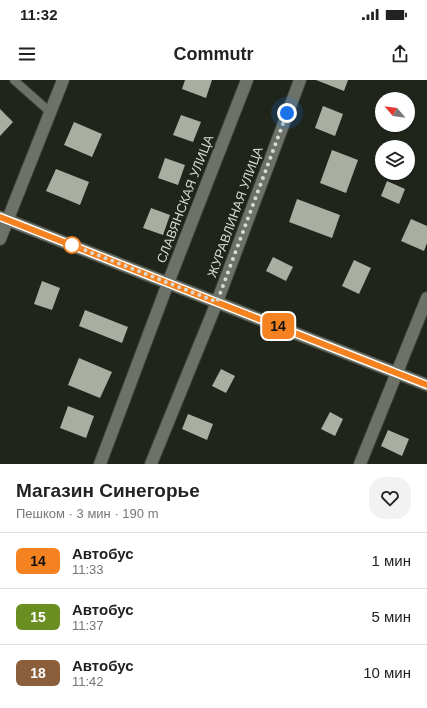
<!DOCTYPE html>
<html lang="ru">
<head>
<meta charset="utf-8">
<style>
  :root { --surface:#fff; --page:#f2f2f2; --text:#222; --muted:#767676; --line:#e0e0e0 }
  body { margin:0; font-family:Arial,sans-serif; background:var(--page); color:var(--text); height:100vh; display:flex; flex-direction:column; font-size:15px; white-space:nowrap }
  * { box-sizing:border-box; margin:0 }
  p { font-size:13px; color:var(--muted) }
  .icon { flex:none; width:22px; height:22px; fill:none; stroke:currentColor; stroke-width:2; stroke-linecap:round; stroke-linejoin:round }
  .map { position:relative; height:384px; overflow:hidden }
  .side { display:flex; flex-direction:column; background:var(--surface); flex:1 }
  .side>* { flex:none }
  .badge { padding:0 8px; border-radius:6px; font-size:14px; line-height:26px }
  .needle { width:26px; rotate:299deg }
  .fabs { position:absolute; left:375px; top:12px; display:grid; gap:8px }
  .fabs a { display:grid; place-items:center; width:40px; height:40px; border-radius:50%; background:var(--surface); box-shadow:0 1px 3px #0004; font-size:20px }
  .you { position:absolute; width:20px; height:20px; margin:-10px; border:3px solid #fff; border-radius:50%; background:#1a73e8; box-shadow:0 0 0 6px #1a73e833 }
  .map>.badge { position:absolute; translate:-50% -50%; box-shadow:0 0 0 2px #fff }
  .round { display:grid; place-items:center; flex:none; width:42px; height:42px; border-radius:16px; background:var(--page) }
  .headline { display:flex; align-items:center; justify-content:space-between; height:68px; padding:0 16px }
  h1 { font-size:19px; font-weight:700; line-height:30px }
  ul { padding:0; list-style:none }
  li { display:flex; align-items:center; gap:12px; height:56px; padding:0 16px; border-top:1px solid var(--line) }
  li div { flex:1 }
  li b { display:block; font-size:15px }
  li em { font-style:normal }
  li .badge { min-width:44px; font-weight:700; text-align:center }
  .status { display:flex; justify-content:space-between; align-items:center; height:28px; padding:0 20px; background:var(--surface); direction:ltr }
  .status svg { height:11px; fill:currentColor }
  header { display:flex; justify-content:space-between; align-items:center; height:52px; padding:0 16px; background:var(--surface); font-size:18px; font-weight:700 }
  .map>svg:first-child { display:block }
  .building { fill:#a8aea2 }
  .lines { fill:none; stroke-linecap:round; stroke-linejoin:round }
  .lane-casing { stroke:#3b3f37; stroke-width:10 }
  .street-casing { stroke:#3b3f37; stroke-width:14 }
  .secondary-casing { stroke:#3b3f37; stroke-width:14 }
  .lane { stroke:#6c7267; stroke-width:8 }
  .street { stroke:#6c7267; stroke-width:12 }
  .secondary { stroke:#6c7267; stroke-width:12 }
  .line-casing { stroke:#fff; stroke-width:9 }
  .line { stroke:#f58220; stroke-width:6 }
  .walk { stroke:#d7dad4; stroke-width:4; stroke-dasharray:0 7.2 }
  .stop-dot { fill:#fff; stroke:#f58220; stroke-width:2 }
  .labels { text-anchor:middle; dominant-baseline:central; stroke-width:4; stroke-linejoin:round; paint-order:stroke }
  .street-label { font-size:13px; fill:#d7dad4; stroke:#20251b }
</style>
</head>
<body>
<div class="status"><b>11:32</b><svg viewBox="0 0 49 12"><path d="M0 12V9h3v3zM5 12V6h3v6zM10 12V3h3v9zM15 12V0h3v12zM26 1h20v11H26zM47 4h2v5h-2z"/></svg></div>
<header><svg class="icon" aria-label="menu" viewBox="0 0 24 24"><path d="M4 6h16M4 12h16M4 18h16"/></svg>Commutr<svg class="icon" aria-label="share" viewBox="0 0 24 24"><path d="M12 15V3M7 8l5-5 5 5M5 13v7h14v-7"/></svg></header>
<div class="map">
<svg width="427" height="384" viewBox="0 0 427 384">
  <rect width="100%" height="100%" fill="#20251b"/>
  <g class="building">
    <path d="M185,0H212L206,18L182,9Z"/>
    <path d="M316,0H348L344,11Z"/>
    <path d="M323,26L343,34L335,56L315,48Z"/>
    <path d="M0,29L13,42L0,56Z"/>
    <path d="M181,35L201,42L193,62L173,55Z"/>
    <path d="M74,42L102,54L92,77L64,65Z"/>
    <path d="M332,70L358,80L346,113L320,103Z"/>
    <path d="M165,78L185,85L178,105L158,98Z"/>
    <path d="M56,89L89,102L80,125L46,111Z"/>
    <path d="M387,101L405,109L399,124L381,116Z"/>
    <path d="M297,119L340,135L332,158L289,142Z"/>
    <path d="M151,128L170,135L163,155L143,148Z"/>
    <path d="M411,139L427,146V163L424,171L401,161Z"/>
    <path d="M273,177L293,187L286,201L266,191Z"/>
    <path d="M354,180L371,188L359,214L342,206Z"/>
    <path d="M42,201L60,208L52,230L34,224Z"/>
    <path d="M85,230L128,247L122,263L79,246Z"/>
    <path d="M79,278L112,292L100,318L68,305Z"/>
    <path d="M221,289L235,296L226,313L212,306Z"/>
    <path d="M68,326L94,336L86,358L60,348Z"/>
    <path d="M330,332L343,339L335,356L321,349Z"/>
    <path d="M188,334L213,344L207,360L182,349Z"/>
    <path d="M388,350L409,359L402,376L381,366Z"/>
  </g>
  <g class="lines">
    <defs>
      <path id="lane" d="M14,0L50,32"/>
      <g id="street">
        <path d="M0,159L63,0"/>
        <path d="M100,384L168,203L247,0"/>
        <path d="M151,384L217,222L300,0"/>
        <path d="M360,384L427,218"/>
      </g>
      <path id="secondary" d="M0,137L427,305"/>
    </defs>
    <use href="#lane" class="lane-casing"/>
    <use href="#street" class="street-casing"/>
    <use href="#secondary" class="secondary-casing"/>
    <use href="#lane" class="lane"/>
    <use href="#street" class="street"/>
    <use href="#secondary" class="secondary"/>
  </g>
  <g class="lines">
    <defs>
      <path id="line" d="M0,137L427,305"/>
    </defs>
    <use href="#line" class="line-casing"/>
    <use href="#line" class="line"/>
    <path class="walk" d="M72,165L217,222L287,33"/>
  </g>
  <circle class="stop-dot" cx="72" cy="165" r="8"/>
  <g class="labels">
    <g class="street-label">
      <text transform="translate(185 119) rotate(-69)">СЛАВЯНСКАЯ УЛИЦА</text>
      <text transform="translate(235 132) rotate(-70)">ЖУРАВЛИНАЯ УЛИЦА</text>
    </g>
  </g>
</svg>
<div class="fabs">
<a><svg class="needle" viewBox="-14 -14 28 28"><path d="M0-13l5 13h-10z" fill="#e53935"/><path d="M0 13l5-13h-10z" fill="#767676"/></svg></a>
<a><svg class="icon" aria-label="layers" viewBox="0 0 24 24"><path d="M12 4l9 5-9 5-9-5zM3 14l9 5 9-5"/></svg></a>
</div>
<div class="you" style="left:287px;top:33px"></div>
<b class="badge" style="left:278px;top:246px;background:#f58220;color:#111">14</b>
</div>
<section class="side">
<div class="headline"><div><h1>Магазин Синегорье</h1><p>Пешком · 3 мин · 190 m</p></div><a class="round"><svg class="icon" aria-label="heart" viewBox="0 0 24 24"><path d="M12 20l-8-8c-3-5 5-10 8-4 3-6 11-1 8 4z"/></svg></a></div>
<ul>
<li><span class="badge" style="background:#f58220;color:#111">14</span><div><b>Автобус</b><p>11:33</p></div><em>1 мин</em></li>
<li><span class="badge" style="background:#6b8e23;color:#fff">15</span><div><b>Автобус</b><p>11:37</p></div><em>5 мин</em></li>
<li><span class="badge" style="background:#8b5e3c;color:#fff">18</span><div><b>Автобус</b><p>11:42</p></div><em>10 мин</em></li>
</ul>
</section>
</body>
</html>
